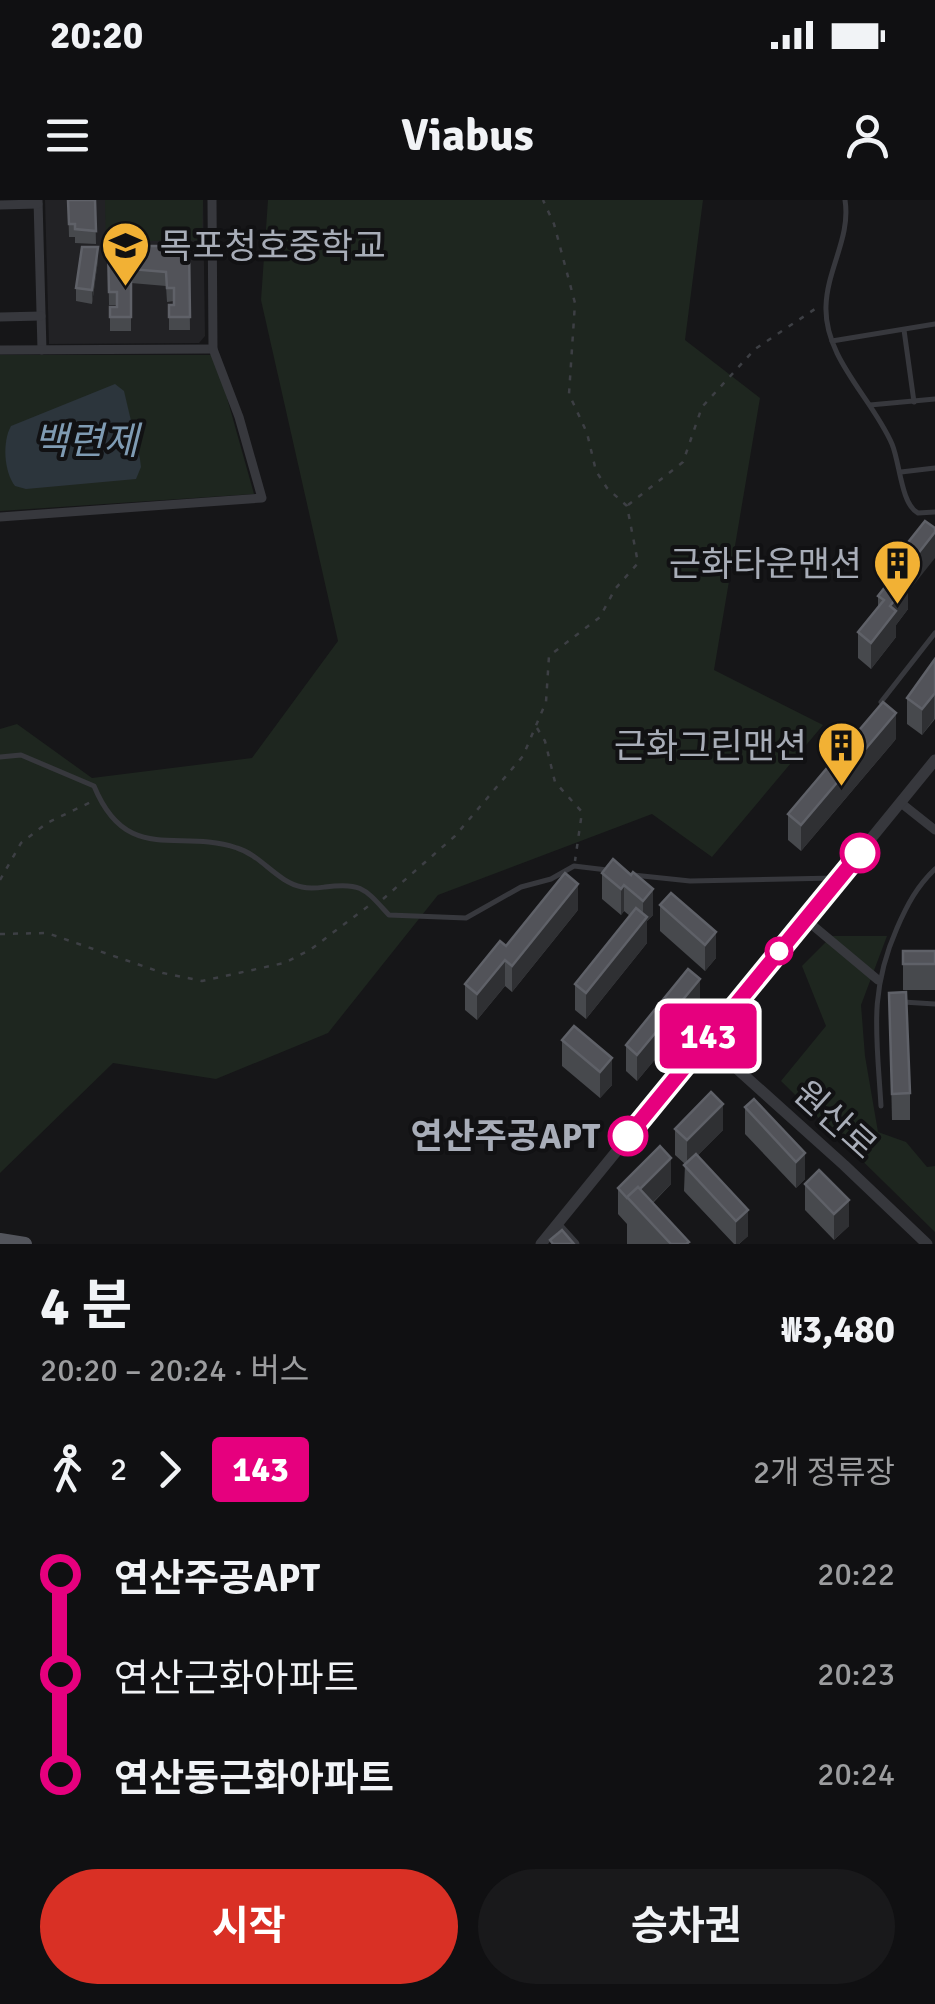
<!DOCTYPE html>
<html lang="ko">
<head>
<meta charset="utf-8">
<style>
  :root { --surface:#101012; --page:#19191b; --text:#f1f3f6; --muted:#9c9d9f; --accent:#d93025 }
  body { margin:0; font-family:Signika,"Noto Sans KR",sans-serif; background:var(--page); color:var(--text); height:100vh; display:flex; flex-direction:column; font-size:38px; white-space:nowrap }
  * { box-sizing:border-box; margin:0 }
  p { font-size:32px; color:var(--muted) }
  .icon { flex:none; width:55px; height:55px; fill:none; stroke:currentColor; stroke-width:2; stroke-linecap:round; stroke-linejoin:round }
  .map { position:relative; height:1044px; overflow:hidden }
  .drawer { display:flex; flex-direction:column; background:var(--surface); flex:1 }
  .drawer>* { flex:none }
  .badge { padding:0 20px; border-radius:8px; font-size:35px; line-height:65px }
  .map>.badge { position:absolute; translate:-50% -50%; box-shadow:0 0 0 5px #fff }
  .legs { display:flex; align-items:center; gap:15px; height:110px; padding:0 40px; font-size:32px }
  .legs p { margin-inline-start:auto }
  .summary { display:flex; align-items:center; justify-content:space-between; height:170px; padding:0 40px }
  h1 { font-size:55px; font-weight:700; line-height:75px }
  .button { display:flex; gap:20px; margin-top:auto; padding:20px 40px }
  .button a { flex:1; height:115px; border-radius:60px; background:var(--accent); color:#fff; font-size:40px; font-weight:700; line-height:115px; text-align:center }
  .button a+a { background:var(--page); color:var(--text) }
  ul { padding:0 40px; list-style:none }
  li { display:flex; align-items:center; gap:35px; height:100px; font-size:38px }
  li i { display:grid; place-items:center; width:15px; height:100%; margin:0 12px; background:currentColor }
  li i::after { content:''; width:25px; height:25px; margin:-12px; border:8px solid; border-radius:50%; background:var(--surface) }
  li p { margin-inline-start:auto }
  li:first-child i { background:linear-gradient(#0000 50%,currentColor 0) }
  li:last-child i { background:linear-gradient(currentColor 50%,#0000 0) }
  .status { display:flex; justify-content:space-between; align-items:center; height:70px; padding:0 50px; background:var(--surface); direction:ltr }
  .status svg { height:28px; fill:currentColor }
  header { display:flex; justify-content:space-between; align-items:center; height:130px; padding:0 40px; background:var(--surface); font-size:45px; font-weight:700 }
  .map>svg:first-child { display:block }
  .built { fill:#222225 }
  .green { fill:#1e261f }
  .water { fill:#2c353c }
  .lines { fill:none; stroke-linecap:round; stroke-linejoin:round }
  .path { stroke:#3d3f44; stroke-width:2.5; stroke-dasharray:5 8; stroke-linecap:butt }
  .service { stroke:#37383d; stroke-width:5 }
  .minor { stroke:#37383d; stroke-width:9 }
  .tertiary { stroke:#37383d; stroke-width:11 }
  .primary { stroke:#53555c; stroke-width:14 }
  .wall { fill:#47494d }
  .shaded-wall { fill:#2f3033 }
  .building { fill:#525359; stroke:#5f6168; stroke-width:2.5 }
  .line-1-casing { stroke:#fff; stroke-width:22 }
  .line-1 { stroke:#e6007e; stroke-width:15 }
  .stop-1-dot { fill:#fff; stroke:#e6007e; stroke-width:5 }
  .labels { text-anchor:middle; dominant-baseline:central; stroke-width:8; stroke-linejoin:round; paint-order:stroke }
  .poi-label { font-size:35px; fill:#a8adb8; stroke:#111113; text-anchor:end }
  .street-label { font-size:35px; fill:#a8adb8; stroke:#111113 }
  .stop-label { font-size:35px; font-weight:bold; fill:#a8adb8; stroke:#111113; text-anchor:end }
  .water-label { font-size:38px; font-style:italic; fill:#7f9bb3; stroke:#111113 }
</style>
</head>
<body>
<div class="status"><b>20:20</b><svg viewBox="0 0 49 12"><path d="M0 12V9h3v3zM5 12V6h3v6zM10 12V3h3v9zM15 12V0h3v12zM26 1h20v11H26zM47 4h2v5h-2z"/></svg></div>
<header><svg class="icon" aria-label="menu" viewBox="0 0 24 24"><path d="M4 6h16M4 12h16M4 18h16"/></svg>Viabus<svg class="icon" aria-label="person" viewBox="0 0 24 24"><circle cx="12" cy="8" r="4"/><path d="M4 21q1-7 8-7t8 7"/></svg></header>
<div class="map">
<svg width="935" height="1044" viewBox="0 0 935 1044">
  <rect width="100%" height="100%" fill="#161618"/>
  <path class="built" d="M45,0H203L205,136L199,143L49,144Z"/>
  <g class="green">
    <path d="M105,0H203L202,40L106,42Z"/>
    <path d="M268,0H703L685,140L760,198L714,470L823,525L712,657L652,614L438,695L328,833L216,879L113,863L0,973V529L17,524L92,578L252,558L338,441L261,100Z"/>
    <path d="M0,155H215L254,294L0,311Z"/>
    <path d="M832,736H887L861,805L865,856L878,932L906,942L927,967L935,966V1032L781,881L826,826L802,766Z"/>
  </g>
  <path class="water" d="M115,184L124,191L140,259L141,267L136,279L26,289L15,286C4,272 2,242 11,226Z"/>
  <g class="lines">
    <g class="path">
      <path d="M628,305L683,262L702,207L755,149L818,107"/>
      <path d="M537,528L545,541L555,582L582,612L575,661"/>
      <path d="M0,680L21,643L47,623L93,601"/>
      <path d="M383,699L455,636L523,556L546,502L549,456L600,417L615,389L638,363L627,306L607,288L596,271L587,233L569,194L575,103L554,24L543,0"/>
      <path d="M0,734L47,733L163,773L202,781L284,763L310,750L371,704"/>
    </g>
    <g class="service">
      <path d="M845,0C851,37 827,69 826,106C824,158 872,198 892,244C900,263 901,304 918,313L935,312"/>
      <path d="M904,130L914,202"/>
      <path d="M832,141L935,124"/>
      <path d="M870,205L935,199"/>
      <path d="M901,272L935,268"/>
      <path d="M881,502L935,433"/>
      <path d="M0,557L21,555L94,586C127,666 178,628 237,648C261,655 277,682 302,687C310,689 317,688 325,687C362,682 365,689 389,715L466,718L521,687L551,679L574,666L607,670"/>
      <path d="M633,675L690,681L836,678"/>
      <path d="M903,802L935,804"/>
      <path d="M881,906C877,837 868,794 897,728C907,705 917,686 935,669"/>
    </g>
    <g class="minor">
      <path d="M38,0L42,150"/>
      <path d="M0,5L38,4"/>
      <path d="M0,117L41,116"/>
      <path d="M0,150L213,149"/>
      <path d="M0,317L262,298L239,217L213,149L212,0"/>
      <path d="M901,603L935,630"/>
      <path d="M805,719L878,780"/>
      <path d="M557,1024L575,1044"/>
    </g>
    <g class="tertiary">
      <path d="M705,840L844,965L927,1044"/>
      <path d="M541,1044L935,560"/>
    </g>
    <path class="primary" d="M0,1040L25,1044"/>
  </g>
  <g class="wall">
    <path d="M68,0H95L96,44L75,43V37H69Z"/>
    <path d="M108,46H189L190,130H169V105H174V101L167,102L166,86L131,83V131H110V107H117V105H109Z"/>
    <path d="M98,60L92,104L76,101V88Z"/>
    <path d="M925,321L908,392V409L896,425V437L871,469L858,458V432L878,408V396L890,380V365Z"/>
    <path d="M935,459V519L922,535L907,524V498Z"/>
    <path d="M896,539L801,651L788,640V614Z"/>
    <path d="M613,659L653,715L647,721V743L586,819L575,810V784L630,716L624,711L621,715L602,699V673Z"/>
    <path d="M671,693L716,758L705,771L660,731V705Z"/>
    <path d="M578,710L512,792L505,786L477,820L465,810V784L506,746Z"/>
    <rect x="903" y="751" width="32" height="39"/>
    <path d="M889,793L910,893V920H892Z"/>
    <path d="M700,805L637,881L626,871V845Z"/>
    <path d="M562,840L612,858V885L600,898L562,866Z"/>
    <path d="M745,907L805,953V979L796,988L745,934Z"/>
    <path d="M675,929L723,930L697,956L748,1036L739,1044H734L684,991L685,964L675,955Z"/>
    <path d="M671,984L653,1003L689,1044H627V1024L618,1014V988Z"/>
    <path d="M805,984L849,1026L834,1040L805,1010Z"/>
  </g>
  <g class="shaded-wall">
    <path d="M98,47V60L92,104V90Z"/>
    <path d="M935,332V358L908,392V409L896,425V437L871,469V443L890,406L902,391V374Z"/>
    <path d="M934,493V519L922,535V509Z"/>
    <path d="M896,513V539L801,651V625Z"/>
    <path d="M578,684V710L512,792V766Z"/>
    <path d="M624,685V711L621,715V689Z"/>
    <path d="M653,689V715L647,721V743L586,819V793L643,723V701Z"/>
    <path d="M716,732V758L705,771V745Z"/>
    <path d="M505,760V786L477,820V794Z"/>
    <path d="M700,779V805L637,881V855Z"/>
    <path d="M612,858V885L600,898V872Z"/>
    <path d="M723,904V930L687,966V940Z"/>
    <path d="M805,953V979L796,988V962Z"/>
    <path d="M671,958V984L642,1013L630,999Z"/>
    <path d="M849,1000V1026L834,1040V1014Z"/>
    <path d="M748,1010V1036L739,1044H736V1021Z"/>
  </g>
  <g class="building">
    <path d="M68,0H95L96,31L75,29V24H69Z"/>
    <path d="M108,46H189L190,117H169V105H174V88H167L166,72L131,69V117H110V107H117V92H109Z"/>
    <path d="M82,47H98L92,90L76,88Z"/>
    <path d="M925,321L935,328V332L902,374L890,365Z"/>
    <path d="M896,373L908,383L890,406L896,411L871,443L858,432L884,400L878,396Z"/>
    <path d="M935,459V493L922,509L907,498Z"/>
    <path d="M883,502L896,513L801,625L788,614Z"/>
    <path d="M613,659L631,675L633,672L653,689L643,701L624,685L621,689L602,673Z"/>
    <path d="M565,673L578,684L512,766L505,760L477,794L465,784L500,741L506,746Z"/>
    <path d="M671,693L716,732L705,745L660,705Z"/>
    <path d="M636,708L647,717L586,793L575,784Z"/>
    <rect x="903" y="751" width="32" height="13"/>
    <path d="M688,769L700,779L637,855L626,845Z"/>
    <path d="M906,792L910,893L892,894L889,793Z"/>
    <path d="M574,826L612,858L600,872L562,840Z"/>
    <path d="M711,892L723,904L687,940L675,929Z"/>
    <path d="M754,899L805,953L796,962L745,907Z"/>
    <path d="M660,946L671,958L640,989L638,987L627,998L618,988Z"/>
    <path d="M696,954L748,1010L736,1021L684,965Z"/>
    <path d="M819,970L849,1000L834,1014L805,984Z"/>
    <path d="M638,987L689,1042L686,1044H671L627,997Z"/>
    <path d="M562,1030L574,1044H553L550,1040Z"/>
  </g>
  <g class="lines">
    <defs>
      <path id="line-1" d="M628,936L860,653"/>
    </defs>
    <use href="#line-1" class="line-1-casing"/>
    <use href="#line-1" class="line-1"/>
  </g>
  <defs>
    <symbol id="school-pin" viewBox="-11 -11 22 30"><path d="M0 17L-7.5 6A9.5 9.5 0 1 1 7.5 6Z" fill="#f2b134" stroke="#111113"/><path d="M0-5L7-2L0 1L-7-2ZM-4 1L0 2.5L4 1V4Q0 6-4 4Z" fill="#111"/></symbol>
    <symbol id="building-pin" viewBox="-11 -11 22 30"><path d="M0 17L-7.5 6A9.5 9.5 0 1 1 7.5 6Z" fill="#f2b134" stroke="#111113"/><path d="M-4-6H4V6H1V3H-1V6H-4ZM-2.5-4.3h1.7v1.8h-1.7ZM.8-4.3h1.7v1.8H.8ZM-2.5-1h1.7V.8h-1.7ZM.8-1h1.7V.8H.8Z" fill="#111"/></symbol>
  </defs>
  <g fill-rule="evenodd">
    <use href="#school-pin" x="98" y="18" width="55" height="75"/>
    <use href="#building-pin" x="870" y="336" width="55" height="75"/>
    <use href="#building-pin" x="814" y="518" width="55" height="75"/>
  </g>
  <g class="stop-1-dot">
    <circle cx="860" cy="653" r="18"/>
    <circle cx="779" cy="751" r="12"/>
    <circle cx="628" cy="936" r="18"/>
  </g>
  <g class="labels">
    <g class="poi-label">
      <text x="160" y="46" text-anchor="start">목포청호중학교</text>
      <text x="862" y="364">근화타운맨션</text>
      <text x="807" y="546">근화그린맨션</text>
    </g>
    <g class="street-label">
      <text transform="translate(835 920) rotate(42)">원산로</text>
    </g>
    <g class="stop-label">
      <text x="600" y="936">연산주공APT</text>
    </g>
    <g class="water-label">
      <text x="86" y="241">백련제</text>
    </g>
  </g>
</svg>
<b class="badge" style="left:708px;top:836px;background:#e6007e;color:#fff">143</b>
</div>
<section class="drawer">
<div class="summary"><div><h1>4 분</h1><p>20:20 – 20:24 · 버스</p></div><b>₩3,480</b></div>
<div class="legs"><svg class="icon" aria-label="walk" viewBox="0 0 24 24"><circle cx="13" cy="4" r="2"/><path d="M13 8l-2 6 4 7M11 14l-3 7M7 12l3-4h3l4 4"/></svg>2<svg class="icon" aria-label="forward" viewBox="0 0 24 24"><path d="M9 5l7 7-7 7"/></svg><b class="badge" style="background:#e6007e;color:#fff">143</b><p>2개 정류장</p></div>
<ul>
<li><i style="color:#e6007e"></i><b>연산주공APT</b><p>20:22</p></li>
<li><i style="color:#e6007e"></i><span>연산근화아파트</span><p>20:23</p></li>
<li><i style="color:#e6007e"></i><b>연산동근화아파트</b><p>20:24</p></li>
</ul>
<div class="button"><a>시작</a><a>승차권</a></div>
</section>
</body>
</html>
